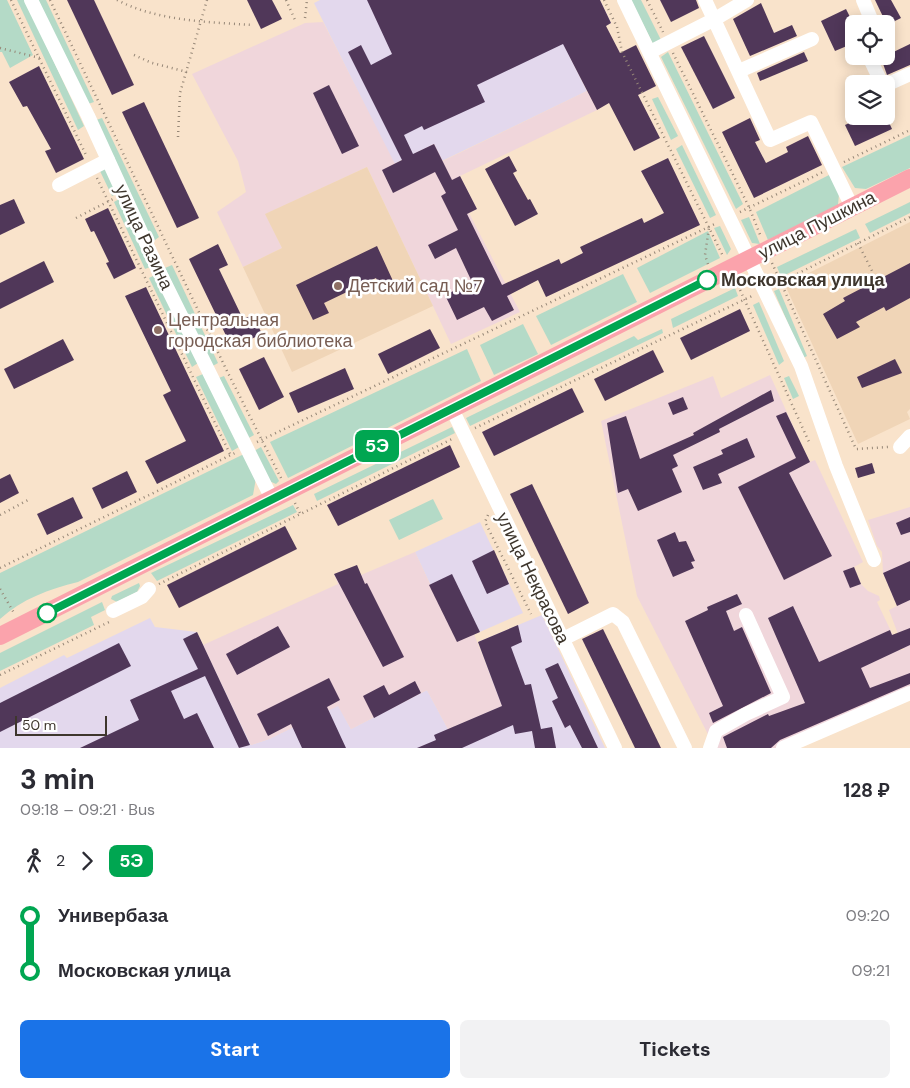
<!DOCTYPE html>
<html lang="en">
<head>
<meta charset="utf-8">
<style>
  :root { --surface:#fff; --page:#f2f2f3; --text:#2b2b33; --muted:#7c7c81; --accent:#1a73e8 }
  body { margin:0; font-family:"DM Sans",sans-serif; background:var(--page); color:var(--text); height:100vh; display:flex; flex-direction:column; font-size:19px; white-space:nowrap }
  * { box-sizing:border-box; margin:0 }
  p { font-size:16px; color:var(--muted) }
  .icon { flex:none; width:28px; height:28px; fill:none; stroke:currentColor; stroke-width:2; stroke-linecap:round; stroke-linejoin:round }
  .map { position:relative; height:748px; overflow:hidden }
  .drawer { display:flex; flex-direction:column; background:var(--surface); flex:1 }
  .drawer>* { flex:none }
  .badge { padding:0 10px; border-radius:8px; font-size:18px; line-height:32px }
  .fabs { position:absolute; left:845px; top:15px; display:grid; gap:10px }
  .fabs a { display:grid; place-items:center; width:50px; height:50px; border-radius:8px; background:var(--surface); box-shadow:0 2px 12px #0003; font-size:25px }
  .scale { position:absolute; left:15px; bottom:12px; width:92px; box-sizing:border-box; padding-left:5px; border:2px solid #3e362d; border-top:0; font-size:14px; line-height:18px; white-space:nowrap; color:#3e362d; -webkit-text-stroke:4px #fff; paint-order:stroke }
  .map>.badge { position:absolute; translate:-50% -50%; box-shadow:0 0 0 2px #fff }
  .legs { display:flex; align-items:center; gap:8px; height:55px; padding:0 20px; font-size:16px }
  .legs p { margin-inline-start:auto }
  .head { display:flex; align-items:center; justify-content:space-between; height:85px; padding:0 20px }
  h1 { font-size:28px; font-weight:700; line-height:38px }
  .primary-button { display:flex; gap:10px; margin-top:auto; padding:10px 20px }
  .primary-button a { flex:1; height:58px; border-radius:8px; background:var(--accent); color:#fff; font-size:20px; font-weight:700; line-height:58px; text-align:center }
  .primary-button a+a { background:var(--page); color:var(--text) }
  ul { padding:0 20px; list-style:none }
  li { display:flex; align-items:center; gap:18px; height:55px; font-size:19px }
  li i { display:grid; place-items:center; width:8px; height:100%; margin:0 6px; background:currentColor }
  li i::after { content:''; width:12px; height:12px; margin:-6px; border:4px solid; border-radius:50%; background:var(--surface) }
  li p { margin-inline-start:auto }
  li:first-child i { background:linear-gradient(#0000 50%,currentColor 0) }
  li:last-child i { background:linear-gradient(currentColor 50%,#0000 0) }
  .map>svg:first-child { display:block }
  .commercial { fill:#e3d8ed }
  .industrial { fill:#f0d6db }
  .built { fill:#f0d5b7 }
  .green { fill:#b4dac7 }
  .building { fill:#503759 }
  .lines { fill:none; stroke-linecap:round; stroke-linejoin:round }
  .path { stroke:#968777; stroke-width:2.5; stroke-dasharray:1 4; stroke-linecap:butt }
  .minor { stroke:#fff; stroke-width:14 }
  .major { stroke:#fba3ac; stroke-width:18 }
  .line-1-casing { stroke:#fff; stroke-width:11 }
  .line-1 { stroke:#00a651; stroke-width:8 }
  .stop-1-dot { fill:#fff; stroke:#00a651; stroke-width:2.5 }
  .education-dot { fill:#8d6e63; stroke:#fff; stroke-width:2 }
  .labels { text-anchor:middle; dominant-baseline:central; stroke-width:5; stroke-linejoin:round; paint-order:stroke }
  .street-label { font-size:18px; fill:#3e362d; stroke:#fff }
  .stop-label { font-size:18px; font-weight:bold; fill:#3e362d; stroke:#fff; text-anchor:start }
  .education-label { font-size:18px; fill:#785e54; stroke:#fff; text-anchor:start }
</style>
</head>
<body>
<div class="map">
<svg width="910" height="748" viewBox="0 0 910 748">
  <rect width="100%" height="100%" fill="#f9e3cb"/>
  <g class="commercial">
    <path d="M320,0H600L611,23L565,47L587,91L442,161L434,144L394,164L314,3Z"/>
    <path d="M480,522L523,613L457,642L415,552Z"/>
    <path d="M542,615L605,748H0V688L64,655L67,658L150,618L155,627L197,632L251,745L269,739L338,705L351,729L427,690L448,729L501,706L478,642Z"/>
  </g>
  <g class="industrial">
    <path d="M323,22L395,164L434,144L443,161L587,91L597,110L460,176L477,209L469,213L520,312L451,344L367,167L266,214L282,248L243,267L217,212L246,192L238,161L192,74L305,23Z"/>
    <path d="M770,375L804,450L810,462L815,460L863,562L854,567L861,584L868,591L879,596L880,600L877,602L900,650H904L889,610L897,606L883,573L882,552L877,546L868,520L910,507V699L792,748H715L637,596L601,421L713,376L721,398Z"/>
    <path d="M415,552L457,642L474,634L502,706L448,729L427,690L351,729L338,706L269,739L251,745L203,645L338,584L334,574L357,565L361,575Z"/>
  </g>
  <g class="built">
    <path d="M367,167L433,306L292,372L243,267L282,248L265,214Z"/>
    <path d="M910,222V409L907,412L910,419L858,444L785,285Z"/>
  </g>
  <g class="green">
    <path d="M0,0H7L33,55L10,68L2,52H0Z"/>
    <path d="M17,0H25L84,126L78,130Z"/>
    <path d="M36,0H46L94,102L88,104Z"/>
    <path d="M631,0H641L661,40L653,44Z"/>
    <path d="M668,52L743,204L736,209L661,57Z"/>
    <path d="M658,97L678,136L671,140L652,99Z"/>
    <path d="M102,118L159,237L151,243L96,120Z"/>
    <path d="M910,135V168L866,189L855,188L842,167Z"/>
    <path d="M682,145L716,215L710,218L676,149Z"/>
    <path d="M105,166L118,193L112,196L99,169Z"/>
    <path d="M831,174L839,194L838,205L768,240L756,212Z"/>
    <path d="M121,198L153,266L145,269L114,202Z"/>
    <path d="M910,202V213L870,233L865,224Z"/>
    <path d="M749,217L760,244L752,243L741,220Z"/>
    <path d="M720,226L731,249L727,255L714,228Z"/>
    <path d="M856,229L860,238L781,277L777,267Z"/>
    <path d="M708,231L720,258L650,293L637,268Z"/>
    <path d="M172,265L218,363L211,367L165,268Z"/>
    <path d="M623,274L637,302L551,345L536,316Z"/>
    <path d="M155,275L198,363L192,367L149,278Z"/>
    <path d="M735,288L738,296L673,328L671,319Z"/>
    <path d="M779,289L807,356L803,358L774,291Z"/>
    <path d="M759,302L784,361L779,365L753,305Z"/>
    <path d="M523,324L538,354L494,375L480,345Z"/>
    <path d="M662,329L663,333L470,426L466,418L634,336L638,340Z"/>
    <path d="M467,349L481,381L288,478L270,442Z"/>
    <path d="M203,374L239,447L232,451L196,377Z"/>
    <path d="M224,376L254,435L247,439L216,379Z"/>
    <path d="M789,376L799,396L793,399L784,378Z"/>
    <path d="M452,427L455,433L317,501L314,494Z"/>
    <path d="M261,447L279,481L276,484L269,481L254,451Z"/>
    <path d="M244,454L256,478L253,495L78,582C49,589 22,599 0,619V573Z"/>
    <path d="M433,499L443,519L399,540L389,520Z"/>
    <path d="M293,505L297,512L157,581L151,573Z"/>
    <path d="M139,583L140,586L137,592L117,602L111,599L112,596Z"/>
    <path d="M102,602L105,610L91,617L94,625L0,671V653Z"/>
  </g>
  <g class="building">
    <path d="M67,0H94L134,85L112,95Z"/>
    <path d="M247,0H272L282,19L261,29Z"/>
    <path d="M367,0H600L611,23L606,26L620,53L636,45L656,86L638,95L660,138L634,151L609,103L597,110L563,44L477,85L485,102L424,130L422,126L404,135L413,154L434,144L452,180L460,176L477,209L467,214L502,285L559,259L561,264L583,253L580,247L642,218L644,223L664,213L641,171L668,158L700,225L546,297L538,280L507,296L514,310L492,321L484,307L457,320L445,295L472,282L456,248L435,259L428,245L458,230L441,196L446,193L435,172L393,193L382,170L402,160L348,52L361,45L371,65L392,54Z"/>
    <path d="M660,0H696L699,8L671,22Z"/>
    <path d="M875,0H891L901,18L887,25Z"/>
    <path d="M761,3L774,33L792,25L797,36L750,56L733,19Z"/>
    <path d="M846,9L854,25V43L835,51L821,21Z"/>
    <path d="M704,36L735,98L713,109L681,47Z"/>
    <path d="M910,44V65L887,75L881,58Z"/>
    <path d="M804,52L808,61L760,81L757,73Z"/>
    <path d="M39,66L84,159L56,173L45,151L51,149L27,106L23,107L9,82Z"/>
    <path d="M329,85L359,146L342,154L313,93Z"/>
    <path d="M144,102L199,218L177,228L122,112Z"/>
    <path d="M864,116H886L892,129L855,146L845,125Z"/>
    <path d="M750,118L760,140L755,142L766,163L788,152L786,147L808,136L822,165L754,198L722,132Z"/>
    <path d="M509,156L517,171L513,173L528,200L530,199L538,214L515,226L485,169Z"/>
    <path d="M14,199L25,223L0,235V205Z"/>
    <path d="M108,208L136,268L114,279L106,263L109,262L94,231L91,232L85,219Z"/>
    <path d="M218,244L228,265L219,269L243,319L253,315L262,334L232,348L189,259Z"/>
    <path d="M377,246L393,281L380,287L376,278L324,303L329,313L313,320L296,285Z"/>
    <path d="M44,261L54,282L0,309V283Z"/>
    <path d="M910,263V298L886,311L884,307L856,322L860,327L837,339L823,314L845,301L843,298Z"/>
    <path d="M146,287L224,451L157,484L145,461L186,441L163,395L171,391L125,296Z"/>
    <path d="M740,309L750,331L691,360L680,338Z"/>
    <path d="M430,329L440,348L388,374L378,354Z"/>
    <path d="M63,339L74,360L14,389L4,369Z"/>
    <path d="M653,350L664,372L605,401L594,379Z"/>
    <path d="M264,357L284,397L259,410L239,369Z"/>
    <path d="M895,359L902,373L862,388L857,377Z"/>
    <path d="M345,368L354,389L298,413L289,393Z"/>
    <path d="M572,388L584,412L494,456L482,432Z"/>
    <path d="M771,390L774,401L719,429L720,432L673,455L678,466L672,469L682,492L638,511L628,489L618,493L607,423L626,416L640,459L694,435L693,433Z"/>
    <path d="M683,397L688,409L673,415L668,403Z"/>
    <path d="M786,412L810,462L789,473L832,556L784,580L738,487L796,458L776,416Z"/>
    <path d="M747,438L755,457L718,474L722,483L703,490L693,467L723,454L721,450Z"/>
    <path d="M450,445L460,467L338,526L327,505Z"/>
    <path d="M872,463L875,473L858,478L855,468Z"/>
    <path d="M127,471L137,492L102,509L92,488Z"/>
    <path d="M10,474L19,493L0,503V479Z"/>
    <path d="M532,484L589,603L568,614L510,494Z"/>
    <path d="M73,497L83,518L47,535L37,514Z"/>
    <path d="M910,517V532L901,535L896,523Z"/>
    <path d="M285,526L297,549L179,608L167,585Z"/>
    <path d="M675,532L679,542L686,541L695,561L691,562L694,568L673,577L657,540Z"/>
    <path d="M494,550L509,584L487,594L472,561Z"/>
    <path d="M910,561V600L897,606L883,573Z"/>
    <path d="M357,565L365,584L367,583L404,657L383,667L334,574Z"/>
    <path d="M854,567L861,584L850,588L843,571Z"/>
    <path d="M452,574L480,632L457,642L429,585Z"/>
    <path d="M737,594L742,604L726,611L734,631L742,627L771,693L713,723L709,713L723,706L685,621L708,610L707,607Z"/>
    <path d="M793,606L819,662L890,630L892,635L910,628V645L861,668L870,688L910,673V684L780,740L771,748H727L723,737L768,714L769,716L805,703L768,618Z"/>
    <path d="M518,625L522,642L511,647L525,685L531,684L541,729L552,727L556,748H535L532,731L515,734L513,725L462,748H417L436,740L434,735L502,706L478,642Z"/>
    <path d="M278,626L290,647L237,675L226,654Z"/>
    <path d="M603,629L661,748H635L582,639Z"/>
    <path d="M197,632L250,745L239,748L205,676L171,691L184,719L197,713L214,748H80L139,720L130,700L198,669L183,639Z"/>
    <path d="M119,643L131,666L0,732V703Z"/>
    <path d="M558,663L598,748H582L570,725L565,728L552,701L558,698L545,669Z"/>
    <path d="M329,678L340,700L327,707L346,748H302L291,724L268,736L257,714Z"/>
    <path d="M415,681L421,693L374,718L363,696L384,685L389,695Z"/>
  </g>
  <g class="lines">
    <g class="path">
      <path d="M11,0L87,157"/>
      <path d="M50,0L226,369L281,478"/>
      <path d="M117,0C157,21 208,22 252,25"/>
      <path d="M286,0L296,22"/>
      <path d="M604,0L617,27L622,52L723,256"/>
      <path d="M647,0L663,32"/>
      <path d="M305,18L307,0"/>
      <path d="M0,48L40,58"/>
      <path d="M673,53L749,207L761,237"/>
      <path d="M134,55L152,63L187,72"/>
      <path d="M178,137L180,93L207,0"/>
      <path d="M844,162L910,130"/>
      <path d="M97,178L231,456"/>
      <path d="M740,212L823,172"/>
      <path d="M76,218L113,199"/>
      <path d="M858,243L872,271"/>
      <path d="M772,263L856,449L888,447"/>
      <path d="M708,264L705,255L709,228"/>
      <path d="M736,281L809,442"/>
      <path d="M775,285L910,217"/>
      <path d="M475,428L754,295"/>
      <path d="M257,442L717,223"/>
      <path d="M295,503L300,513"/>
      <path d="M0,515L28,500"/>
      <path d="M488,515L485,522L531,614"/>
      <path d="M0,568L237,452"/>
      <path d="M159,584L452,439"/>
      <path d="M0,589L14,613"/>
      <path d="M0,675L109,622"/>
    </g>
    <g class="minor">
      <path d="M31,0L88,116L157,267L272,499"/>
      <path d="M624,0L801,366L836,466L874,560"/>
      <path d="M705,0L770,140L811,122L852,207"/>
      <path d="M863,0L873,24"/>
      <path d="M650,52L715,19L747,0"/>
      <path d="M872,56L871,61L882,84"/>
      <path d="M739,71L812,39"/>
      <path d="M886,85L910,74"/>
      <path d="M59,185L108,160"/>
      <path d="M452,409L615,748"/>
      <path d="M900,447L910,436"/>
      <path d="M113,611L142,597L149,589"/>
      <path d="M563,639L613,614L623,622L685,748"/>
      <path d="M710,748L716,731L746,714L783,697L746,615"/>
      <path d="M783,748L910,693"/>
    </g>
    <path class="major" d="M0,636L910,178"/>
  </g>
  <g class="lines">
    <defs>
      <path id="line-1" d="M47,613L707,280"/>
    </defs>
    <use href="#line-1" class="line-1-casing"/>
    <use href="#line-1" class="line-1"/>
  </g>
  <g class="stop-1-dot">
    <circle cx="707" cy="280" r="9"/>
    <circle cx="47" cy="613" r="9"/>
  </g>
  <g class="education-dot">
    <circle cx="338" cy="286" r="5"/>
    <circle cx="158" cy="330" r="5"/>
  </g>
  <g class="labels">
    <g class="street-label">
      <text transform="translate(817 225) rotate(-27)">улица Пушкина</text>
      <text transform="translate(144 237) rotate(65)">улица Разина</text>
      <text transform="translate(533 578) rotate(64)">улица Некрасова</text>
    </g>
    <g class="stop-label">
      <text x="721" y="280">Московская улица</text>
    </g>
    <g class="education-label">
      <text x="348" y="286">Детский сад №7</text>
      <text x="168" y="320">Центральная<tspan x="168" dy="21">городская библиотека</tspan></text>
    </g>
  </g>
</svg>
<div class="fabs">
<a><svg class="icon" aria-label="locate" viewBox="0 0 24 24"><circle cx="12" cy="12" r="6"/><path d="M12 2v4M12 18v4M2 12h4M18 12h4"/></svg></a>
<a><svg class="icon" aria-label="layers" viewBox="0 0 24 24"><path d="M12 4l9 5-9 5-9-5zM3 14l9 5 9-5"/></svg></a>
</div>
<div class="scale">50 m</div>
<b class="badge" style="left:377px;top:446px;background:#00a651;color:#fff">5Э</b>
</div>
<section class="drawer">
<div class="head"><div><h1>3 min</h1><p>09:18 – 09:21 · Bus</p></div><b>128 ₽</b></div>
<div class="legs"><svg class="icon" aria-label="walk" viewBox="0 0 24 24"><circle cx="13" cy="4" r="2"/><path d="M13 8l-2 6 4 7M11 14l-3 7M7 12l3-4h3l4 4"/></svg>2<svg class="icon" aria-label="forward" viewBox="0 0 24 24"><path d="M9 5l7 7-7 7"/></svg><b class="badge" style="background:#00a651;color:#fff">5Э</b></div>
<ul>
<li><i style="color:#00a651"></i><b>Универбаза</b><p>09:20</p></li>
<li><i style="color:#00a651"></i><b>Московская улица</b><p>09:21</p></li>
</ul>
<div class="primary-button"><a>Start</a><a>Tickets</a></div>
</section>
</body>
</html>
